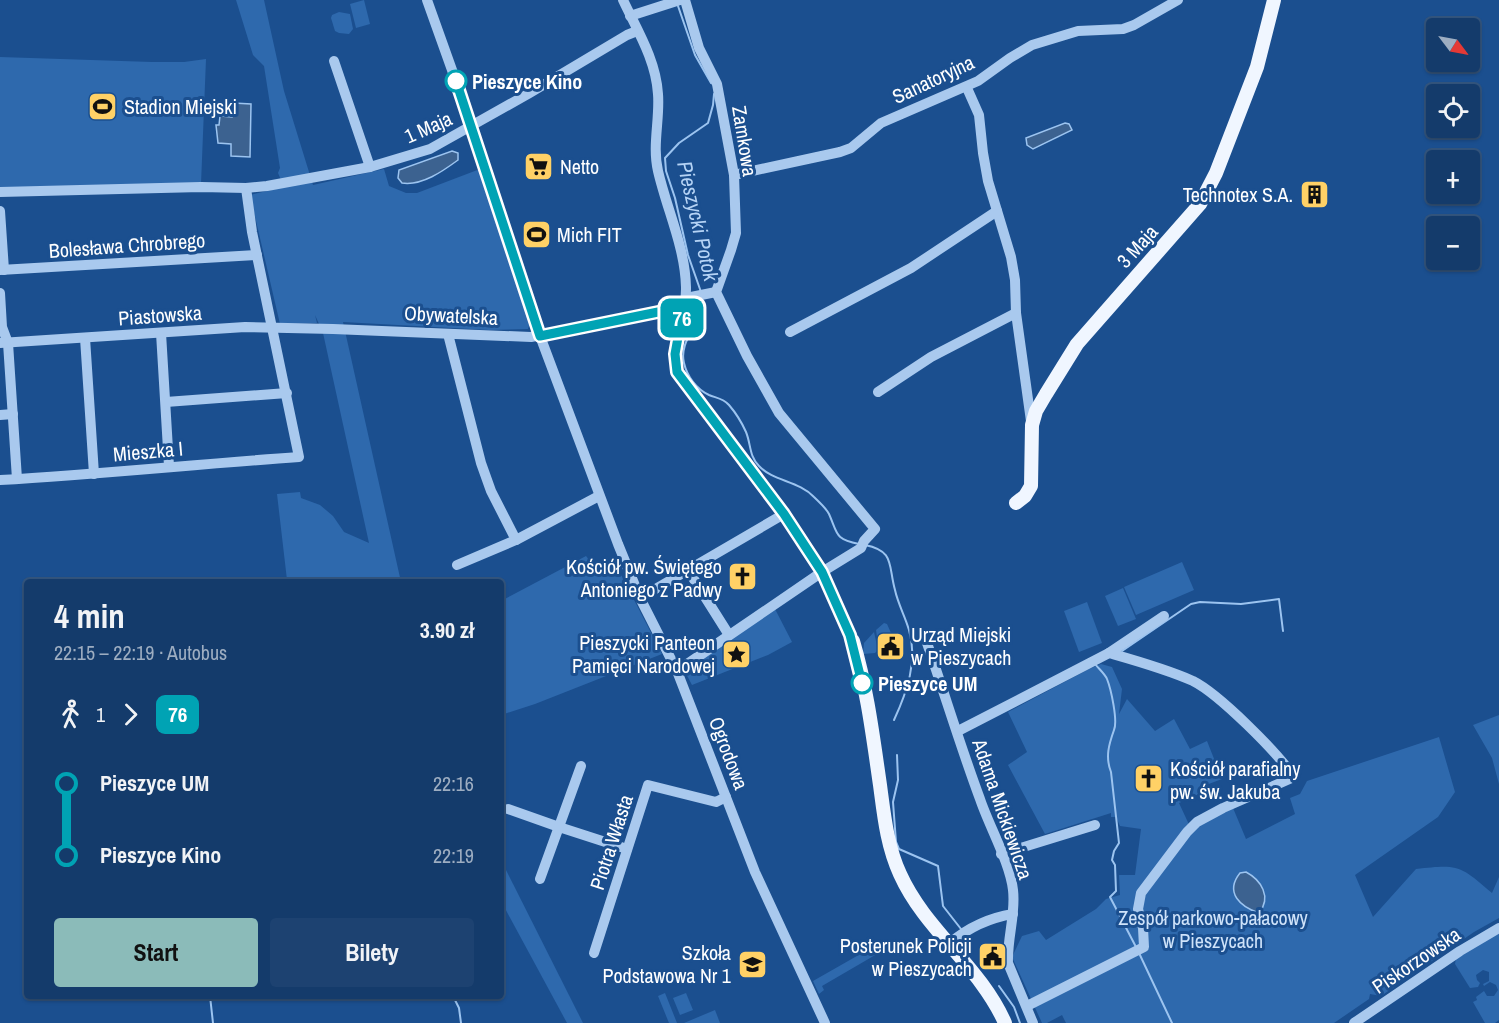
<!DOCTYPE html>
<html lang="pl">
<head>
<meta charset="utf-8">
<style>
  :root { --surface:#143b6b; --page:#1d4271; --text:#f1f3f6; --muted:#9dadc1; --line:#33557e; --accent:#8bbbb9 }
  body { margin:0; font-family:"Archivo Narrow",sans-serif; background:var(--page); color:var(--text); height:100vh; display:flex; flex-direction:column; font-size:22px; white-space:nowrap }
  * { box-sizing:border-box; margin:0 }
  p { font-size:20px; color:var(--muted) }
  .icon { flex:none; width:33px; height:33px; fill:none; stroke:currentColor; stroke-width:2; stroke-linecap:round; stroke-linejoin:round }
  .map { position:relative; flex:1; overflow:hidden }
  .drawer { position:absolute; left:24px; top:579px; width:480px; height:420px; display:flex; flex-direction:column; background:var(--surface); border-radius:6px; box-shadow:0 2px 4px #0004,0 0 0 2px var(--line) }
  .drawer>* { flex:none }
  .badge { padding:0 12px; border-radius:9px; font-size:21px; line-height:39px }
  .needle { width:39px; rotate:122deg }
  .fabs { position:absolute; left:1426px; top:18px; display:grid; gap:12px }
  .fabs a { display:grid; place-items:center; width:54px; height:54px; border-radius:6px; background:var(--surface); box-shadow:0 2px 4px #0004,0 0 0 2px var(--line); font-size:30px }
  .map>.badge { position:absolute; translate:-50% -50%; box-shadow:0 0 0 3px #fff }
  .legs { display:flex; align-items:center; gap:9px; height:66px; padding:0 30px; font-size:20px }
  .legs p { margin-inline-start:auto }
  .headline { display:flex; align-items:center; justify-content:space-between; height:102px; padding:0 30px }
  h1 { font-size:33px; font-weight:700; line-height:45px }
  .button { display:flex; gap:12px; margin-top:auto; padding:12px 30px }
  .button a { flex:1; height:69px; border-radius:6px; background:var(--accent); color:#111; font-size:24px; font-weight:700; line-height:69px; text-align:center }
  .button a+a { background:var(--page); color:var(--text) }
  ul { padding:0 30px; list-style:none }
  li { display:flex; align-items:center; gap:21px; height:72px; font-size:22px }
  li i { display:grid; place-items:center; width:9px; height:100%; margin:0 8px; background:currentColor }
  li i::after { content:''; width:15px; height:15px; margin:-8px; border:4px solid; border-radius:50%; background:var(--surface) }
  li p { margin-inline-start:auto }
  li:first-child i { background:linear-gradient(#0000 50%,currentColor 0) }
  li:last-child i { background:linear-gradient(currentColor 50%,#0000 0) }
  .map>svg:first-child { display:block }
  .green { fill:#2e69ad }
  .water { fill:#3c6290; stroke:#9cc4f0; stroke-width:1.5 }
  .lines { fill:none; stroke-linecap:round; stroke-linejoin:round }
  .stream { stroke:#9cc4f0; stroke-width:2 }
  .minor { stroke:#a9c9ee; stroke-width:10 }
  .major { stroke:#f0f6ff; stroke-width:14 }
  .line-1-casing { stroke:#fff; stroke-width:14 }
  .line-1 { stroke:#00a3b4; stroke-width:9 }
  .stop-1-dot { fill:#fff; stroke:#00a3b4; stroke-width:3 }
  .labels { text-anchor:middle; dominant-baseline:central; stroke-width:6; stroke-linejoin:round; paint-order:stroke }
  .street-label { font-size:20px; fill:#fff; stroke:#1b4f8f }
  .stop-label { font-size:20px; font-weight:bold; fill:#fff; stroke:#1b4f8f; text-anchor:start }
  .poi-label { font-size:20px; fill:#fff; stroke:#1b4f8f; text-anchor:start }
  .park-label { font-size:20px; fill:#cfe3fa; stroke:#1b4f8f }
  .water-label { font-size:21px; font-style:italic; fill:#b5d3f5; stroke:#1b4f8f }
</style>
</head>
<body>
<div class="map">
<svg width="1499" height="1023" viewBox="0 0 1499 1023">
  <rect width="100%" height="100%" fill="#1b4f8f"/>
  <g class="green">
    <path d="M236,0H264L284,91L313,185L384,169L389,186L406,193H417L480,169L530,323L528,329L489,330L343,322L401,582H212L287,580L277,494L300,492L301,498L320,505L333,516L344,532L369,543L323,333L315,315L317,323L280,324L250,195L284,187L278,173L280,168L264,66L253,55Z"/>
    <path d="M364,0L370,24L356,28L350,4Z"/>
    <path d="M339,12L350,14L353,29L349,34L339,33L335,31L331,18L332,15Z"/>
    <path d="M0,57L152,62H184L206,59L201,184L0,188Z"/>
    <path d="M586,556L597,570H600L615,563L662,654L535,704L501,715V601Z"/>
    <path d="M1182,562L1194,590L1136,615L1124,587Z"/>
    <path d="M1123,588L1136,619L1118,626L1105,596Z"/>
    <path d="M1087,602L1102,643L1079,652L1064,611Z"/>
    <path d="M775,609L792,642L768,655L692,685L684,670Z"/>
    <path d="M884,623L887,624L891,633L881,636L884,651L881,652L878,640H881L880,637H877L876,630Z"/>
    <path d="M874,632L878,650L875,653L863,654L864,643Z"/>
    <path d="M1101,664L1112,667L1122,689L1119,714L1127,699L1155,731L1174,719L1190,749L1207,741L1222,779L1206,785L1208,790L1179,803L1192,831L1204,822L1233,808L1246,839L1295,814L1290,798L1300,794L1307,781L1439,737L1455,792L1438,817L1355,875L1373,917L1416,869C1458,864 1460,865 1492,893L1499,877V918L1474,932L1381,996L1370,994L1369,999L1334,1023H1066L1062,1015L1047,1023H1042L1012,957L1022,936L1039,931L1046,940L1096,909L1106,899L1120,895L1119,875H1135L1141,829L1120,826L1116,817H1111V813L1045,834L1008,765L1027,752L1008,712L1089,669Z"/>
    <path d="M1499,715V784L1492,758L1473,725Z"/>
    <path d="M501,860L583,1023H567L501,901Z"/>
    <path d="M1499,932V1020L1495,1023H1485L1473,1002L1477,1000L1476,997L1484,991L1487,996H1494L1498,990L1496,985L1490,982L1484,986L1483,984L1489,981V972L1483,970L1476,975L1477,980L1480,983L1478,987L1470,988L1455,964L1456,958Z"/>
    <path d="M885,940L889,947L822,986L824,990L819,994L813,981Z"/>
    <path d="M665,993L677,1023H669L658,996Z"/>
    <path d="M686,993L693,1010L680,1015L673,998Z"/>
    <path d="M715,1010L720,1023H684Z"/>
  </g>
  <g class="water">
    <path d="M233,103L251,104L250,157L231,156V144L218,143L216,125H219L220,116L232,117Z"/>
    <path d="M1065,123L1069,124L1072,130L1033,149L1027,145L1026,138Z"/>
    <path d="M452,151L458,153V160C443,171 422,186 402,183L398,178L399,170Z"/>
    <path d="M1246,872C1261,880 1272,897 1259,913C1241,907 1224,893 1240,873Z"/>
  </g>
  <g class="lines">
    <g class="stream">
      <path d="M678,6L695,55L711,83"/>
      <path d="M701,292L688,255L675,198L666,171L665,158L679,143L708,123L713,105L714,94"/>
      <path d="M702,298C704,321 678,340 684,363C687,376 696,389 709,395C716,398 723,398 729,405C735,412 742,423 746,432C751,444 749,456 759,466C773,481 799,481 814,497C819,502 826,508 829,514C838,534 834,539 859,544"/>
      <path d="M865,545C895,551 888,565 895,590C898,604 905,616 909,630C918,661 907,692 894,720"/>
      <path d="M1122,651L1191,604L1200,602L1241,604L1279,599L1283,631"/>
      <path d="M1095,664C1099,669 1105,674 1107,679C1111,689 1118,721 1114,730C1109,744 1105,757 1111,772L1119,843L1114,851L1112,860L1115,865L1116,891L1110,897L1136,947"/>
      <path d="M897,755L898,780L893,802L896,842L899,849L938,866L943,906L961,929"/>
      <path d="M1139,953L1172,1023"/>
      <path d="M999,986L1014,1007L1020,1023"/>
      <path d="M210,996L213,1023"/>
      <path d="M453,996L459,1008L461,1023"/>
    </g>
    <g class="minor">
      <path d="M427,0L472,126L540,336L618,544L640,598L677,671L755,872L825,1023"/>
      <path d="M623,0C637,30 656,60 658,94C660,119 652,146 658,171C667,210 685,247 686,287C687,315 670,344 677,372L784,514L822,572L853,641"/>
      <path d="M630,16L680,0"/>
      <path d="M334,61L370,167"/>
      <path d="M967,88L979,115L983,153L988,181L1011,257L1015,280L1016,313L1031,421"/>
      <path d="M734,175L840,152L851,148L881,123L978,81L1010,58L1032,45L1078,31L1123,29L1134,25L1178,0"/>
      <path d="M0,192L201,187L246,188L267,186L370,167L430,149L528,94L627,35L637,31"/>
      <path d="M0,211L4,270"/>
      <path d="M0,270L257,255"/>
      <path d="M0,293L2,327L8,343L17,479"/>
      <path d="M686,298L716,292"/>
      <path d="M790,332L911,268L997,211"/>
      <path d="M161,333L169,466"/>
      <path d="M448,334L481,463L491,491L516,540"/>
      <path d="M85,338L94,474"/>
      <path d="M0,343L245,327L333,329L531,337L663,311L683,310"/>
      <path d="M878,392L931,357L1016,313"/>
      <path d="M166,402L287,393"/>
      <path d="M0,415L13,414"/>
      <path d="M0,480C100,474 199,464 299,457L252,232L246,188"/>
      <path d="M457,565L516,540L599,496"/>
      <path d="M688,570L729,635"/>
      <path d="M640,598L784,514"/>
      <path d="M927,643C945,695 961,748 980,799C989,826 1010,863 1013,890C1016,914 1007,938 1008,963L1033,1023"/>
      <path d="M1109,653L1164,616"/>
      <path d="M677,671L822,572L861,548L864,541L875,529L779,413L747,356L716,292L731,250L736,233L734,175L717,84L699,48L685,0"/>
      <path d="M958,731L1109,653C1137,661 1166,669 1193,681C1219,694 1277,752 1294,777L1223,808L1197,822L1187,832L1141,893L1138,909L1143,928L1144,947L1027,1006"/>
      <path d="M508,809L559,827L627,849"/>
      <path d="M1001,854L1095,825"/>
      <path d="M540,879L581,766"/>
      <path d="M950,943C969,927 988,918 1013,914"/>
      <path d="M594,953L648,785L716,802L726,797"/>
      <path d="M1354,1023L1460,951L1499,928"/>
    </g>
    <g class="major">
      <path d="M1016,503L1025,496L1031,486L1032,425L1036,411L1046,394L1077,344L1200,204L1216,173L1257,67L1274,0"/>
      <path d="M853,641C867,688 873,737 880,785C884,815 887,846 900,874C925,930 980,966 1005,1023"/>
    </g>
  </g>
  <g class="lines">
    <defs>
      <path id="line-1" d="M456,81L540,336L663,311L683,310L675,354L677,372L784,514L822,572L850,635L862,683"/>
    </defs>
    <use href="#line-1" class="line-1-casing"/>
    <use href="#line-1" class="line-1"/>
  </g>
  <defs>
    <symbol id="stadium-square" viewBox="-11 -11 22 22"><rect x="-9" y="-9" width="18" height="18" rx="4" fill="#ffd166" stroke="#1b4f8f"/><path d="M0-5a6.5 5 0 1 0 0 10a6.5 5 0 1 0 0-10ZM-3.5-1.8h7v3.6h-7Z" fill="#111"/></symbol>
    <symbol id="supermarket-square" viewBox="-11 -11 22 22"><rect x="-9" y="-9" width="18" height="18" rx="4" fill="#ffd166" stroke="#1b4f8f"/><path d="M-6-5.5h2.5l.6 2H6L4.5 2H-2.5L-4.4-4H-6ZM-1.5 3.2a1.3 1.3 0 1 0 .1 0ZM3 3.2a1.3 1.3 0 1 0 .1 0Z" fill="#111"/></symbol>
    <symbol id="building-square" viewBox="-11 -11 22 22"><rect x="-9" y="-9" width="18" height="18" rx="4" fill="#ffd166" stroke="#1b4f8f"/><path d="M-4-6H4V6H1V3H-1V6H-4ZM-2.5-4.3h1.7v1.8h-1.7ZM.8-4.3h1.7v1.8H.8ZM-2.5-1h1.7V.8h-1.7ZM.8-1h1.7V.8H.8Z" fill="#111"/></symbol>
    <symbol id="church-square" viewBox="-11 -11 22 22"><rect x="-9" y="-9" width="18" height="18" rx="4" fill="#ffd166" stroke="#1b4f8f"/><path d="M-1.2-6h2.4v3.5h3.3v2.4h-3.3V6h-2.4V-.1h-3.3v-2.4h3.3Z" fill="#111"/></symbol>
    <symbol id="civic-square" viewBox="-11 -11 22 22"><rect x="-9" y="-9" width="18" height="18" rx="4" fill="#ffd166" stroke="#1b4f8f"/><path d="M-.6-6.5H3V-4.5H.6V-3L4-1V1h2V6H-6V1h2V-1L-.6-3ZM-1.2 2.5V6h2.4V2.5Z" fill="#111"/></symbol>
    <symbol id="sight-square" viewBox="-11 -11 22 22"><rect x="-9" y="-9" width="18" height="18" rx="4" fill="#ffd166" stroke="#1b4f8f"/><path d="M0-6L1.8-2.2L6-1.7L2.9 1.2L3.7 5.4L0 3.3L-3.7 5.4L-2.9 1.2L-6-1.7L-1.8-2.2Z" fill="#111"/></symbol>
    <symbol id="school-square" viewBox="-11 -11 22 22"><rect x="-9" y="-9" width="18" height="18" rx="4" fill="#ffd166" stroke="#1b4f8f"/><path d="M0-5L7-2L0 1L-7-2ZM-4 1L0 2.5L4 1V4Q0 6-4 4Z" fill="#111"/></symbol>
  </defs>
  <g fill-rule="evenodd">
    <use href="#stadium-square" x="86" y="90" width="33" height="33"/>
    <use href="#supermarket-square" x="522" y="150" width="33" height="33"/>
    <use href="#building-square" x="1298" y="178" width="33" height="33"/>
    <use href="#stadium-square" x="520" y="218" width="33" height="33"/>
    <use href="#church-square" x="726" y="560" width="33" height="33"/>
    <use href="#civic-square" x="874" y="630" width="33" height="33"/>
    <use href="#sight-square" x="720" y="638" width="33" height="33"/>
    <use href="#church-square" x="1132" y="762" width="33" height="33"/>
    <use href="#civic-square" x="976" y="940" width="33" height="33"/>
    <use href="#school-square" x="736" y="948" width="33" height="33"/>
  </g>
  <g class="stop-1-dot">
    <circle cx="456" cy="81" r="10"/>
    <circle cx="862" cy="683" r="10"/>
  </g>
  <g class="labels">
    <g class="street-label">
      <text transform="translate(933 79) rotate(-25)">Sanatoryjna</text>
      <text transform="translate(428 127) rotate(-24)">1 Maja</text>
      <text transform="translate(745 141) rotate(81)">Zamkowa</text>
      <text transform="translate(127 245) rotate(-4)">Bolesława Chrobrego</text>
      <text transform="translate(1137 246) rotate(-48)">3 Maja</text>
      <text transform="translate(160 315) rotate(-4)">Piastowska</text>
      <text transform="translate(451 315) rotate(3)">Obywatelska</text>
      <text transform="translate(148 451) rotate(-5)">Mieszka I</text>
      <text transform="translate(729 753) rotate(69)">Ogrodowa</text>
      <text transform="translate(1003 809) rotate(71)">Adama Mickiewicza</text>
      <text transform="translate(611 842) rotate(-72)">Piotra Własta</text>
      <text transform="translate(1416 960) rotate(-34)">Piskorzowska</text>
    </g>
    <g class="stop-label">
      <text x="472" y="81">Pieszyce Kino</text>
      <text x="878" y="683">Pieszyce UM</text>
    </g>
    <g class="poi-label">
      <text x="124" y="106">Stadion Miejski</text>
      <text x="560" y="166">Netto</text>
      <text x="1293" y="194" text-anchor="end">Technotex S.A.</text>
      <text x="557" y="234">Mich FIT</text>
      <text x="722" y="566" text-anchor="end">Kościół pw. Świętego<tspan x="722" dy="23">Antoniego z Padwy</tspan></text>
      <text x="911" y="634">Urząd Miejski<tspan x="911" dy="23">w Pieszycach</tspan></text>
      <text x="715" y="642" text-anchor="end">Pieszycki Panteon<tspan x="715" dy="23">Pamięci Narodowej</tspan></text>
      <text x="1170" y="768">Kościół parafialny<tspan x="1170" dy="23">pw. św. Jakuba</tspan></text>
      <text x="972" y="945" text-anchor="end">Posterunek Policji<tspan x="972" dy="23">w Pieszycach</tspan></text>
      <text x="731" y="952" text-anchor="end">Szkoła<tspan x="731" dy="23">Podstawowa Nr 1</tspan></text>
    </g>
    <g class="park-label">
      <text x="1213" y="917">Zespół parkowo-pałacowy<tspan x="1213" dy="23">w Pieszycach</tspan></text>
    </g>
    <g class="water-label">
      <text transform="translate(698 221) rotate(77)">Pieszycki Potok</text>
    </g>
  </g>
</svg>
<div class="fabs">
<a><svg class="needle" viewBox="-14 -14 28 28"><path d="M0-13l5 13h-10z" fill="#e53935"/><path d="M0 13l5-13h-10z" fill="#9dadc1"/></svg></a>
<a><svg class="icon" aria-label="locate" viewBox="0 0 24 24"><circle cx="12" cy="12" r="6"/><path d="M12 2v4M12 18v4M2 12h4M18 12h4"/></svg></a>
<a>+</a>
<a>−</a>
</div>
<b class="badge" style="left:682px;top:318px;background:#00a3b4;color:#fff">76</b>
<section class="drawer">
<div class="headline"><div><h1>4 min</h1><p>22:15 – 22:19 · Autobus</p></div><b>3.90 zł</b></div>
<div class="legs"><svg class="icon" aria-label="walk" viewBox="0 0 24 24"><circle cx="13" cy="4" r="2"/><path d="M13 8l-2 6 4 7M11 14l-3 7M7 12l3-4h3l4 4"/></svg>1<svg class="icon" aria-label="forward" viewBox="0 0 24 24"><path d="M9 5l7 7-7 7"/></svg><b class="badge" style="background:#00a3b4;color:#fff">76</b></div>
<ul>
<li><i style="color:#00a3b4"></i><b>Pieszyce UM</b><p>22:16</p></li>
<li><i style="color:#00a3b4"></i><b>Pieszyce Kino</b><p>22:19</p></li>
</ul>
<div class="button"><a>Start</a><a>Bilety</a></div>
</section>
</div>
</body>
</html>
